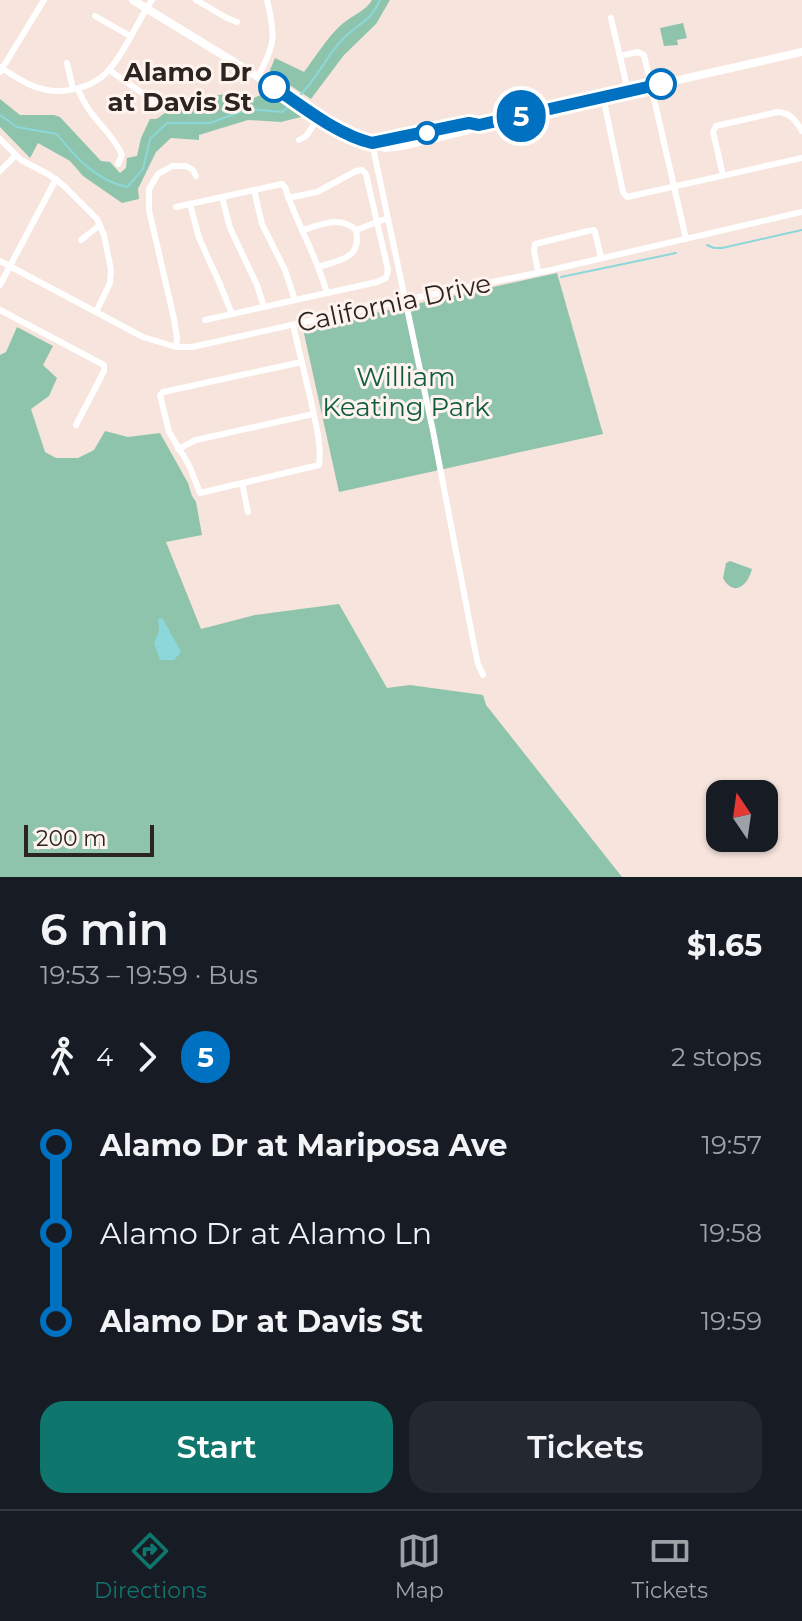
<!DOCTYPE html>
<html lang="en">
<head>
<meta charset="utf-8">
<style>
  :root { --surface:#171b24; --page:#242831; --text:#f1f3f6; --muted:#9ea1a6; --line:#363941; --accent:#0f766e }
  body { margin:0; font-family:Montserrat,sans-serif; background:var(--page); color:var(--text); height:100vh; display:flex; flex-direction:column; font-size:30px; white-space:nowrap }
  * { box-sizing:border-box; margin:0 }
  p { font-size:26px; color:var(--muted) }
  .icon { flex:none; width:44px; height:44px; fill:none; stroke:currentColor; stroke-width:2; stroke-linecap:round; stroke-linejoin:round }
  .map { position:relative; height:877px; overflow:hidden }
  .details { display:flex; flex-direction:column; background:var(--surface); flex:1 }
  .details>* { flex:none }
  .badge { padding:0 16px; border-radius:26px; font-size:28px; line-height:52px }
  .needle { width:52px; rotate:347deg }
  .tools { position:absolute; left:706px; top:780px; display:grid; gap:16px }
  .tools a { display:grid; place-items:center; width:72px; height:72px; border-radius:16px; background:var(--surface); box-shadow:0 2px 6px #0004; font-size:40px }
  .scale { position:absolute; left:24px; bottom:20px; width:130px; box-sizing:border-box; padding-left:8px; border:4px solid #2b2421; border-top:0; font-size:22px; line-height:28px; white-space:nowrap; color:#2b2421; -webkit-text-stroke:6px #fff3ee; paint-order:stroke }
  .map>.badge { position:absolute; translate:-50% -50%; box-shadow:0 0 0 4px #fff }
  .legs { display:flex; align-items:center; gap:12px; height:88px; padding:0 40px; font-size:26px }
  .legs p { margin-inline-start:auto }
  .headline { display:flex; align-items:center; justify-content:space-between; height:136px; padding:0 40px }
  h1 { font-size:44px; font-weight:600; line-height:60px }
  .cta { display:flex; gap:16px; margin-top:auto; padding:16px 40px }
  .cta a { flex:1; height:92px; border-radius:24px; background:var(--accent); color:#fff; font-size:32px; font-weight:600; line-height:92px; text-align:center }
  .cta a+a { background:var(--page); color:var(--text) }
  ul { padding:0 40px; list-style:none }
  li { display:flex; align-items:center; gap:28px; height:88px; font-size:30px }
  li i { display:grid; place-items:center; width:12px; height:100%; margin:0 10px; background:currentColor }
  li i::after { content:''; width:20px; height:20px; margin:-10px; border:6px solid; border-radius:50%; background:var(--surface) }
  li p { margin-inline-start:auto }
  li:first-child i { background:linear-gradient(#0000 50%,currentColor 0) }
  li:last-child i { background:linear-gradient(currentColor 50%,#0000 0) }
  .tabs { display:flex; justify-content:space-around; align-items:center; height:112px; border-top:2px solid var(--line); background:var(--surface); font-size:22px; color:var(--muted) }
  .tabs a { display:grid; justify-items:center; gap:4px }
  .tabs .selected { color:var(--accent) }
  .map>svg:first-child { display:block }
  .green { fill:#8fc4ac }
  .water { fill:#8cd7d9 }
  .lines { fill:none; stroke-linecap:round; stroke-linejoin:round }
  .stream { stroke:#8cd7d9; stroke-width:2 }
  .minor { stroke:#fff; stroke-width:6 }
  .major { stroke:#fff; stroke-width:8 }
  .line-1-casing { stroke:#fff; stroke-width:18 }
  .line-1 { stroke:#0070c0; stroke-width:12 }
  .stop-1-dot { fill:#fff; stroke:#0070c0; stroke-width:4 }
  .labels { text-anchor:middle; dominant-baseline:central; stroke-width:6; stroke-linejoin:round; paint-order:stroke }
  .stop-label { font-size:26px; font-weight:bold; fill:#2b2421; stroke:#fff3ee; text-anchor:end }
  .street-label { font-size:26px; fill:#2b2421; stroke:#fff3ee }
  .park-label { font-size:26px; fill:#0e5c42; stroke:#fff3ee }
</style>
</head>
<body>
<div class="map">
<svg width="802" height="877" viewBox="0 0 802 877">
  <rect width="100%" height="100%" fill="#f7e4dc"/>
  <g class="green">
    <path d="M372,0H390L376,24L344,55L311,99L271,73L270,70L275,58L304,72C316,56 327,38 341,25C351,16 366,11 372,0Z"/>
    <path d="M683,23L687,38L677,40L678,45L664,46L660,28Z"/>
    <path d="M269,91L305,116L281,122L248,120L199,135V140L171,138L156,152L138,189L139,199L122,203L83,176L70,161L38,143L30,158L0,127V99L20,115H54L60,117L101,161L110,162L120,173L126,168L127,158L137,156L141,138L150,119C162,120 159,114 168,112C177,109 187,109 196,107L197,101C216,95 233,90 252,99Z"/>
    <path d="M557,273L603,434L339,492L303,329Z"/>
    <path d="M17,327L53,346L43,365L57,378L49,396L31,409L45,452L56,458H78L94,450L105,431L128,437L160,433L188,483L192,496L196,502L202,535L166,542L201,629L255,615L339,604L387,688L410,685L483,695L486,705L622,877H0V355L6,352Z"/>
    <path d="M730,561L752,569C748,585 734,598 723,578L726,563Z"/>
  </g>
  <path class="water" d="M160,618L163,619L181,652L174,660H160L154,643L159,631L158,620Z"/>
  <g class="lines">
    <g class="stream">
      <path d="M298,97C316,81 325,58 341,41C356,24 370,23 380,0"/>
      <path d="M0,115L17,127L57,134C75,157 97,181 127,187L143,169L150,139L167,123H210L248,109L282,112L294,102"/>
      <path d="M707,245L714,248H722L802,230"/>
      <path d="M561,277L676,253"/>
    </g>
    <g class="minor">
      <path d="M196,0L227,18L237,22"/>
      <path d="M95,16L130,36"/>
      <path d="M611,18L628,91"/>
      <path d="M620,56L638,52L644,55L686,239"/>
      <path d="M67,63L73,89"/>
      <path d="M0,67C11,74 21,81 33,86C60,97 96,89 113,65C128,45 138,21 152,0"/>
      <path d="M109,70L148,97L155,106"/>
      <path d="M0,72L44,0"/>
      <path d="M258,77C275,44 276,37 267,0"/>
      <path d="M78,89C88,117 112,131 122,155L118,164"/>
      <path d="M603,97L623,192L627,197L802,158"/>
      <path d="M0,139L21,160L48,174L63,185L97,219L104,235L111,270L110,283L96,312"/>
      <path d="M299,140L306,136L319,117"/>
      <path d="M372,143L433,431L473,640L478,664L483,675"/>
      <path d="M0,171L15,156"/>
      <path d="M723,175L713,132L716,126L778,112C791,113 796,121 802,131"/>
      <path d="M254,190L262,224L285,270L295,300"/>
      <path d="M222,197L230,228L257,285L264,307"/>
      <path d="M190,204L199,238L219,282L232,314"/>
      <path d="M176,207L282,184L285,187C296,223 317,256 327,293"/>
      <path d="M302,230C322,225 339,215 356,230C362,259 340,260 318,267"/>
      <path d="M356,230L388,218"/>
      <path d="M81,240L100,225"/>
      <path d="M0,261L143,337L176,347H192L400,301L551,270L802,212"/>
      <path d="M538,271L534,251L535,244L588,231L594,230L595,232L601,258"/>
      <path d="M0,285L56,179"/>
      <path d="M0,310L104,365V371L76,425"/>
      <path d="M205,320L377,282L386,278L388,270L366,174L362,170L356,171L317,192L288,198"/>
      <path d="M293,325C299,350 305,376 311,401C315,421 322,445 319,465L200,493L189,465L169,432L160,395L163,392L302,362"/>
      <path d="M176,347L177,338L174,319L149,210V189L158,174L172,166H186L193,170L196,176"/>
      <path d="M178,449L196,440L313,414"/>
      <path d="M242,483L248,512"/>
    </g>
    <g class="major">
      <path d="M133,0L273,86L345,133L358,140L385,148L402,146L469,130L479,125L802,52"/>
      <path d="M374,143L459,125L469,123L478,125"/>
    </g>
  </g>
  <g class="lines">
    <defs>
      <path id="line-1" d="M274,87C303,107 338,135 372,143L459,125L469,123L479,125L661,84"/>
    </defs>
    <use href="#line-1" class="line-1-casing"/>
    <use href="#line-1" class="line-1"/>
  </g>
  <g class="stop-1-dot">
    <circle cx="661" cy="84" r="14"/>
    <circle cx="274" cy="87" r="14"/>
    <circle cx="427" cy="133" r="10"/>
  </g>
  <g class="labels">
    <g class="stop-label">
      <text x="252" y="72">Alamo Dr<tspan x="252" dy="30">at Davis St</tspan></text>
    </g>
    <g class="street-label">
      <text transform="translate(394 303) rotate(-12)">California Drive</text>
    </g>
    <g class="park-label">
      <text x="406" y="377">William<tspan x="406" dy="30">Keating Park</tspan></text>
    </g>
  </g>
</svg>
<div class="tools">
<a><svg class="needle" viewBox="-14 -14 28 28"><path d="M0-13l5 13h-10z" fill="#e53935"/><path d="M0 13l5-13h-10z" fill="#9ea1a6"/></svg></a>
</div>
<div class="scale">200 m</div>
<b class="badge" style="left:521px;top:116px;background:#0070c0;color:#fff">5</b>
</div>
<section class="details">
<div class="headline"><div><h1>6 min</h1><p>19:53 – 19:59 · Bus</p></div><b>$1.65</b></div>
<div class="legs"><svg class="icon" aria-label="walk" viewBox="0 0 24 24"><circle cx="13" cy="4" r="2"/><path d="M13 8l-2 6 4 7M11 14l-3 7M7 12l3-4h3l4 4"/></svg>4<svg class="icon" aria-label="forward" viewBox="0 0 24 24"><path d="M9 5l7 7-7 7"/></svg><b class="badge" style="background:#0070c0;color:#fff">5</b><p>2 stops</p></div>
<ul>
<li><i style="color:#0070c0"></i><b>Alamo Dr at Mariposa Ave</b><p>19:57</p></li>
<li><i style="color:#0070c0"></i><span>Alamo Dr at Alamo Ln</span><p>19:58</p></li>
<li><i style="color:#0070c0"></i><b>Alamo Dr at Davis St</b><p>19:59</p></li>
</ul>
<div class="cta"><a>Start</a><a>Tickets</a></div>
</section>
<nav class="tabs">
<a class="selected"><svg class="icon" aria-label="directions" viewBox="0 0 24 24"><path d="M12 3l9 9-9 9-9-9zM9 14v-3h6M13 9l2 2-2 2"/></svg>Directions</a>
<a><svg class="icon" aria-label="map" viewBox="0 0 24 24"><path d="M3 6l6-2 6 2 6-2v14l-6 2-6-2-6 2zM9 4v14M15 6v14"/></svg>Map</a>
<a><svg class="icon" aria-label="tickets" viewBox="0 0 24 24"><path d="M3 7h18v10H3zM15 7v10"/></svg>Tickets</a>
</nav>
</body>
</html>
